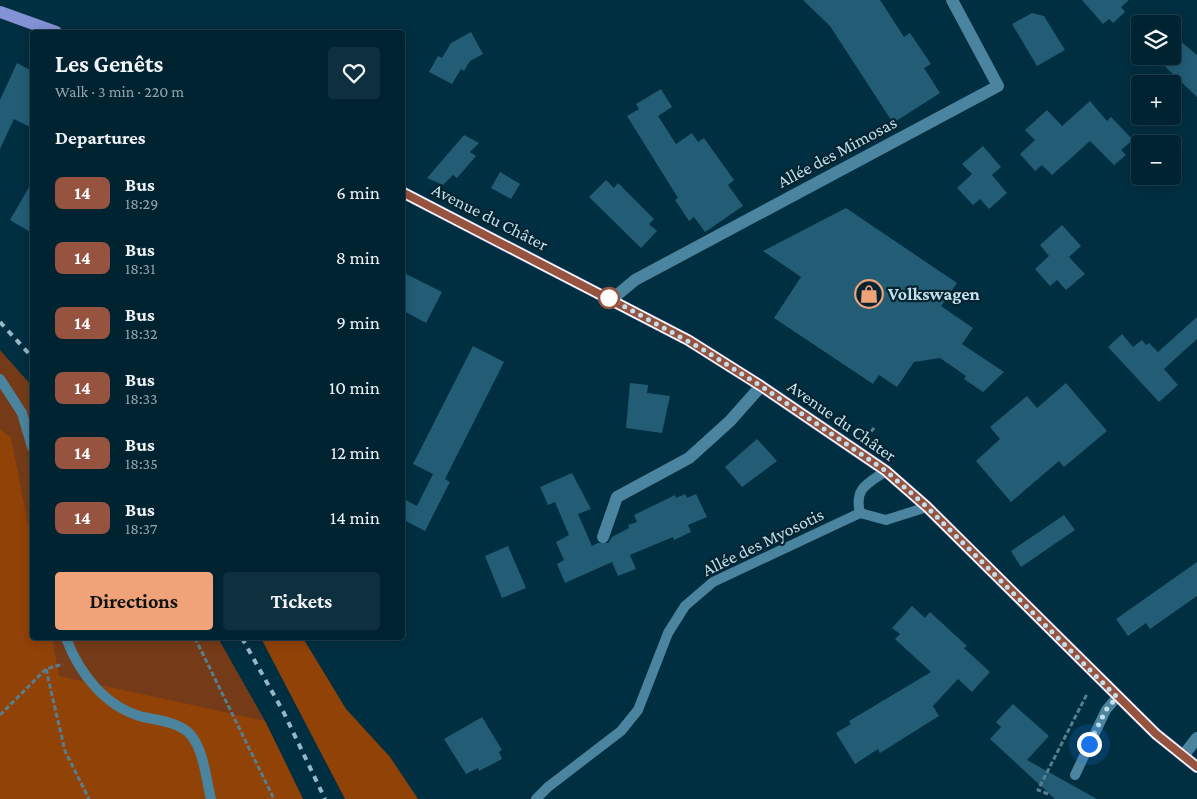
<!DOCTYPE html>
<html lang="en">
<head>
<meta charset="utf-8">
<style>
  :root { --surface:#002331; --page:#0e2f3d; --text:#f1f3f6; --muted:#95a4ab; --line:#22404d; --accent:#f0a278 }
  body { margin:0; font-family:"Crimson Pro",serif; background:var(--page); color:var(--text); height:100vh; display:flex; flex-direction:column; font-size:19px; white-space:nowrap }
  * { box-sizing:border-box; margin:0 }
  p { font-size:16px; color:var(--muted) }
  .icon { flex:none; width:28px; height:28px; fill:none; stroke:currentColor; stroke-width:2; stroke-linecap:round; stroke-linejoin:round }
  .map { position:relative; flex:1; overflow:hidden }
  .side { position:absolute; left:30px; top:30px; width:375px; height:610px; display:flex; flex-direction:column; background:var(--surface); border-radius:5px; box-shadow:0 2px 12px #0003,0 0 0 1px var(--line) }
  .side>* { flex:none }
  .badge { padding:0 10px; border-radius:8px; font-size:18px; line-height:32px }
  .fabs { position:absolute; left:1131px; top:15px; display:grid; gap:10px }
  .fabs a { display:grid; place-items:center; width:50px; height:50px; border-radius:5px; background:var(--surface); box-shadow:0 2px 12px #0003,0 0 0 1px var(--line); font-size:25px }
  .you { position:absolute; width:25px; height:25px; margin:-12px; border:4px solid #fff; border-radius:50%; background:#1a73e8; box-shadow:0 0 0 8px #1a73e833 }
  .map>.badge { position:absolute; translate:-50% -50%; box-shadow:0 0 0 2px #fff }
  h2 { padding:0 25px; font-size:19px; line-height:45px }
  .round { display:grid; place-items:center; flex:none; width:52px; height:52px; border-radius:5px; background:var(--page) }
  .head { display:flex; align-items:center; justify-content:space-between; height:85px; padding:0 25px }
  h1 { font-size:24px; font-weight:700; line-height:38px }
  .cta { display:flex; gap:10px; margin-top:auto; padding:10px 25px }
  .cta a { flex:1; height:58px; border-radius:5px; background:var(--accent); color:#111; font-size:20px; font-weight:700; line-height:58px; text-align:center }
  .cta a+a { background:var(--page); color:var(--text) }
  ul { padding:0; list-style:none }
  li { display:flex; align-items:center; gap:15px; height:65px; padding:0 25px }
  li div { flex:1 }
  li b { display:block; font-size:19px }
  li em { font-style:normal }
  li .badge { min-width:55px; font-weight:700; text-align:center }
  .map>svg:first-child { display:block }
  .green { fill:#753b18 }
  .forest { fill:#914207 }
  .building { fill:#225c75 }
  .lines { fill:none; stroke-linecap:round; stroke-linejoin:round }
  .path { stroke:#577e8e; stroke-width:3; stroke-dasharray:5 2.5; stroke-linecap:butt }
  .lane { stroke:#4b849e; stroke-width:10 }
  .street { stroke:#4b849e; stroke-width:12 }
  .primary { stroke:#8392d4; stroke-width:12 }
  .rail { stroke:#97b8c7; stroke-width:4; stroke-dasharray:6 6; stroke-linecap:butt }
  .line-casing { stroke:#fff; stroke-width:11 }
  .line { stroke:#965340; stroke-width:8 }
  .walk { stroke:#c2dfed; stroke-width:5; stroke-dasharray:0 9 }
  .stop-dot { fill:#fff; stroke:#965340; stroke-width:2.5 }
  .labels { text-anchor:middle; dominant-baseline:central; stroke-width:4.5; stroke-linejoin:round; paint-order:stroke }
  .street-label { font-size:18px; fill:#c2dfed; stroke:#052431 }
  .poi-label { font-size:18px; font-weight:bold; fill:#c2dfed; stroke:#052431; text-anchor:start }
</style>
</head>
<body>
<div class="map">
<svg width="1197" height="799" viewBox="0 0 1197 799">
  <rect width="100%" height="100%" fill="#002f41"/>
  <path class="green" d="M0,350L32,386V638H218L265,721L303,799L0,772Z"/>
  <g class="forest">
    <path d="M0,429L11,438L32,544V638H52L59,676L265,721L303,799H0Z"/>
    <path d="M261,638H303L346,709L390,757L418,799H345Z"/>
  </g>
  <g class="building">
    <path d="M803,0H880L904,37L910,33L931,64L924,68L940,93L893,123L830,26Z"/>
    <path d="M1082,0H1129L1121,7L1125,12L1113,23L1109,19L1103,24Z"/>
    <path d="M1032,13L1044,16L1065,50L1037,66L1012,24Z"/>
    <path d="M471,32L483,54L470,61L464,71L461,69L452,84L429,72L438,56L442,58L451,43Z"/>
    <path d="M1172,34L1197,55V97L1154,56H1172Z"/>
    <path d="M17,63L32,71V128L14,119L0,149V100Z"/>
    <path d="M661,89L672,107L658,116L676,144L692,133L698,142L704,138L734,180L728,185L743,206L705,232L694,217L689,221L675,200L678,198L627,116L639,109L636,104Z"/>
    <path d="M1090,101L1107,121L1111,117L1133,140L1121,150L1126,155L1114,165L1090,141L1052,175L1042,165L1035,171L1020,154L1035,140L1025,130L1047,110L1062,126Z"/>
    <path d="M464,135L479,143L470,152L476,156L457,178L453,175L443,185L427,178Z"/>
    <path d="M983,146L1001,167L992,175L1007,193L989,209L980,199L973,205L957,188L972,174L962,164Z"/>
    <path d="M500,172L520,184L511,199L491,188Z"/>
    <path d="M606,180L614,188L618,183L654,219L649,224L657,231L641,248L589,197Z"/>
    <path d="M32,182V233L10,220Z"/>
    <path d="M846,208L957,283L941,306L973,328L962,344L1004,372L983,392L964,379L966,376L940,358L914,362L897,387L879,375L873,384L774,318L801,277L763,251Z"/>
    <path d="M1062,225L1081,246L1069,257L1085,274L1066,290L1057,280L1050,286L1035,269L1049,256L1040,245Z"/>
    <path d="M402,272L442,292L426,323L402,310Z"/>
    <path d="M1197,317V339L1164,369L1178,385L1159,402L1108,347L1122,334L1133,347L1142,340L1146,345L1149,343L1158,352Z"/>
    <path d="M473,346L504,362L445,479L450,482L425,531L402,519V498L417,506L433,474L413,464Z"/>
    <path d="M630,383L648,385L647,393L670,396L662,433L626,428Z"/>
    <path d="M1066,383L1107,431L1064,467L1059,461L1011,502L976,461L1000,439L990,427L1027,396L1037,408Z"/>
    <path d="M757,439L777,461L742,487L725,467Z"/>
    <path d="M572,473L591,509L578,514L592,546L598,543H608L612,537L629,528L628,525L637,522L634,515L675,495L676,498L685,494L687,498L696,494L707,517L688,525L691,532L674,540L673,537L630,555L636,569L618,576L612,562L565,583L557,564L564,560L556,542L569,535L555,502L548,505L540,487Z"/>
    <path d="M1064,515L1075,530L1021,567L1011,551Z"/>
    <path d="M508,546L526,588L502,598L485,556Z"/>
    <path d="M1197,562V596L1150,629L1146,623L1128,636L1116,619Z"/>
    <path d="M912,606L925,618L930,612L967,646L964,648L990,672L972,692L958,679L933,706L939,716L880,753L878,749L855,764L836,733L851,724L849,721L931,672L895,639L900,634L892,628Z"/>
    <path d="M1013,704L1049,736L1027,760L1097,799H1055L990,739L1001,727L996,722Z"/>
    <path d="M482,717L502,750L499,752L502,759L479,771L478,768L466,774L444,739Z"/>
  </g>
  <g class="lines">
    <g class="path">
      <path d="M866,437L874,428"/>
      <path d="M195,638L274,799"/>
      <path d="M46,669L65,751L89,799"/>
      <path d="M0,715L46,669L63,664"/>
      <path d="M1048,794L1038,790L1087,694"/>
    </g>
    <g class="lane">
      <path d="M0,379L22,413L32,447"/>
      <path d="M860,513C854,488 867,484 886,471"/>
      <path d="M66,638C79,673 105,707 143,717C157,720 179,722 190,734C204,750 206,779 211,799"/>
      <path d="M1075,775L1106,710L1117,697"/>
      <path d="M536,799L548,787L621,731L638,710L668,633L685,606L713,582L860,513L886,520L927,507"/>
    </g>
    <g class="street">
      <path d="M611,300L635,280L998,86L952,0"/>
      <path d="M603,537L617,497L689,458L730,421L761,386"/>
      <path d="M1183,756L1197,738"/>
    </g>
    <g class="primary">
      <path d="M0,12L56,32"/>
      <path d="M402,192L688,340L761,386L886,471L927,507L1156,734L1197,767"/>
    </g>
    <g class="rail">
      <path d="M0,322L32,357"/>
      <path d="M242,638L284,713L325,799"/>
    </g>
  </g>
  <g class="lines">
    <defs>
      <path id="line" d="M402,192L688,340L761,386L886,471L927,507L1156,734L1197,767"/>
    </defs>
    <use href="#line" class="line-casing"/>
    <use href="#line" class="line"/>
    <path class="walk" d="M609,298L702,349L761,386L886,471L927,507L1117,697L1106,710L1089,744"/>
  </g>
  <defs>
    <symbol id="shop-ring" viewBox="-11 -11 22 22"><circle r="9.5" fill="#052431" stroke="#f0a278" stroke-width="1.5"/><path d="M-5-2.5h2.3a2.7 3.5 0 0 1 5.4 0H5L5.5 6h-11ZM-1.5-2.5h3a1.5 2.3 0 0 0-3 0Z" fill="#f0a278"/></symbol>
  </defs>
  <g fill-rule="evenodd">
    <use href="#shop-ring" x="853" y="278" width="32" height="32"/>
  </g>
  <circle class="stop-dot" cx="609" cy="298" r="10"/>
  <g class="labels">
    <g class="street-label">
      <text transform="translate(837 152) rotate(-28)">Allée des Mimosas</text>
      <text transform="translate(490 217) rotate(27)">Avenue du Châter</text>
      <text transform="translate(842 421) rotate(35)">Avenue du Châter</text>
      <text transform="translate(763 542) rotate(-26)">Allée des Myosotis</text>
    </g>
    <g class="poi-label">
      <text x="888" y="294">Volkswagen</text>
    </g>
  </g>
</svg>
<div class="fabs">
<a><svg class="icon" aria-label="layers" viewBox="0 0 24 24"><path d="M12 4l9 5-9 5-9-5zM3 14l9 5 9-5"/></svg></a>
<a>+</a>
<a>−</a>
</div>
<div class="you" style="left:1089px;top:744px"></div>
<section class="side">
<div class="head"><div><h1>Les Genêts</h1><p>Walk · 3 min · 220 m</p></div><a class="round"><svg class="icon" aria-label="heart" viewBox="0 0 24 24"><path d="M12 20l-8-8c-3-5 5-10 8-4 3-6 11-1 8 4z"/></svg></a></div>
<h2>Departures</h2>
<ul>
<li><span class="badge" style="background:#965340;color:#fff">14</span><div><b>Bus</b><p>18:29</p></div><em>6 min</em></li>
<li><span class="badge" style="background:#965340;color:#fff">14</span><div><b>Bus</b><p>18:31</p></div><em>8 min</em></li>
<li><span class="badge" style="background:#965340;color:#fff">14</span><div><b>Bus</b><p>18:32</p></div><em>9 min</em></li>
<li><span class="badge" style="background:#965340;color:#fff">14</span><div><b>Bus</b><p>18:33</p></div><em>10 min</em></li>
<li><span class="badge" style="background:#965340;color:#fff">14</span><div><b>Bus</b><p>18:35</p></div><em>12 min</em></li>
<li><span class="badge" style="background:#965340;color:#fff">14</span><div><b>Bus</b><p>18:37</p></div><em>14 min</em></li>
</ul>
<div class="cta"><a>Directions</a><a>Tickets</a></div>
</section>
</div>
</body>
</html>
